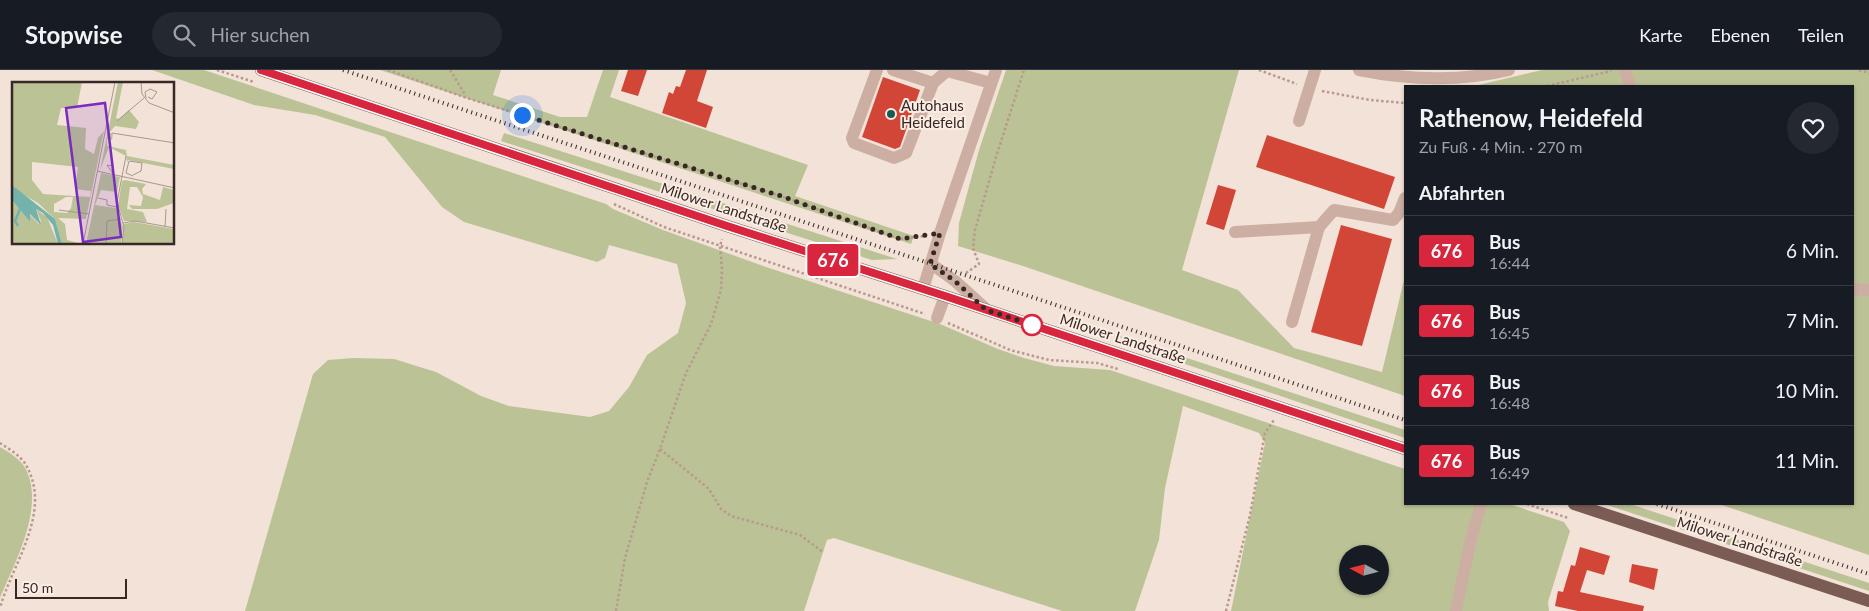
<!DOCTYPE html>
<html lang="de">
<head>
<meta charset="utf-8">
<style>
  :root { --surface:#171b24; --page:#242831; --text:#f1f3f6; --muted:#9ea1a6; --line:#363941 }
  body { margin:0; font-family:Lato,sans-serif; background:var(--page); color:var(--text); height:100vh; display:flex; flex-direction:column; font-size:19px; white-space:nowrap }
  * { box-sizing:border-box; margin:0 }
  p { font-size:16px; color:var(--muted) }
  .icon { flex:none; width:28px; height:28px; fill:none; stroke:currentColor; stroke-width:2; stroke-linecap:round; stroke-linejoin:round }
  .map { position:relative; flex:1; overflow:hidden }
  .side { position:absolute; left:1404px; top:15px; width:450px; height:420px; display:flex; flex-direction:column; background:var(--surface); border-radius:0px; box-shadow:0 1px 4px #0004 }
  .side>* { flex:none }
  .badge { padding:0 10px; border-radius:4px; font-size:18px; line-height:32px }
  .needle { width:32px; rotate:277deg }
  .fabs { position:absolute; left:1339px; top:475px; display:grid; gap:10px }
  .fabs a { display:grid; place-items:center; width:50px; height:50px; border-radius:50%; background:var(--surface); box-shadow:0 1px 4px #0004; font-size:25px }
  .scale { position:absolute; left:15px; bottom:12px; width:112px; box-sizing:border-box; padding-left:5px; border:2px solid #362825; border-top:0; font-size:14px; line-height:18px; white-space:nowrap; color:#362825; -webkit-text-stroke:4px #fbede4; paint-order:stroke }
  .you { position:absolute; width:25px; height:25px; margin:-12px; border:4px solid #fff; border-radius:50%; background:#1a73e8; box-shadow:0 0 0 8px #1a73e833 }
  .map>.badge { position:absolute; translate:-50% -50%; box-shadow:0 0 0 2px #fff }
  h2 { padding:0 15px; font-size:19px; line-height:45px }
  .round { display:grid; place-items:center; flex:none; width:52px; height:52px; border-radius:26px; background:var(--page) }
  .overview { display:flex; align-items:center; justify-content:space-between; height:85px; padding:0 15px }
  h1 { font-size:24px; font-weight:700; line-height:38px }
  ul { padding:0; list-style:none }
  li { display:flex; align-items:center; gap:15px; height:70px; padding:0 15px; border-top:1px solid var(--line) }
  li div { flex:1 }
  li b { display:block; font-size:19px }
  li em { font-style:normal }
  li .badge { min-width:55px; font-weight:700; text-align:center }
  header { display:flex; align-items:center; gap:30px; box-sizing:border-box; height:70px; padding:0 25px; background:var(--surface); border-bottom:1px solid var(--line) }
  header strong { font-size:24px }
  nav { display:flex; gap:28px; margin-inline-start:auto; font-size:18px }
  .search { width:350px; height:45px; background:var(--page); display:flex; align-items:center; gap:12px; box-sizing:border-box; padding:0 18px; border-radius:28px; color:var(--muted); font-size:19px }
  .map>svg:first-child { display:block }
  .green { fill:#bbc396; fill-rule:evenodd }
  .building { fill:#d14637 }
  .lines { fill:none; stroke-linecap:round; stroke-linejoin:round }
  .path { stroke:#b8998c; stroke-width:2.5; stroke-dasharray:2.5 2.5; stroke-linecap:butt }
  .minor { stroke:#ccafa2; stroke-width:12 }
  .major { stroke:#7a5c55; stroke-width:12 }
  .rail { stroke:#362825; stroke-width:4; stroke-dasharray:1 4; stroke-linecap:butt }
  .line-casing { stroke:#fff; stroke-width:11 }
  .line { stroke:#d7263d; stroke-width:8 }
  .walk { stroke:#362825; stroke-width:5; stroke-dasharray:0 9 }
  .poi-dot { fill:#175b56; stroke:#fbede4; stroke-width:2 }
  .stop-dot { fill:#fff; stroke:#d7263d; stroke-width:2.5 }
  .labels { text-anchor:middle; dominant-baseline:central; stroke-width:4; stroke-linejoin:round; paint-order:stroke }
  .poi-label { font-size:15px; fill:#362825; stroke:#fbede4; text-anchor:start }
  .street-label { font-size:15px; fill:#362825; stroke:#fbede4 }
  .inset-river { fill:none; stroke:#73b3ac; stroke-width:2.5 }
  .inset-road { fill:none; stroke:#a79890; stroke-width:1 }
  .view { fill:#7b2cbf; fill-opacity:0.15; stroke:#7b2cbf; stroke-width:2.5 }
  .inset-edge { fill:none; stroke:#362825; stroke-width:2.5 }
</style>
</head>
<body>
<header>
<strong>Stopwise</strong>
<div class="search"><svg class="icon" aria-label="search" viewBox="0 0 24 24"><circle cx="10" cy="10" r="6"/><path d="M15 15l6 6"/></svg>Hier suchen</div>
<nav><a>Karte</a><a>Ebenen</a><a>Teilen</a></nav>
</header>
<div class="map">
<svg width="1869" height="541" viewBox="0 0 1869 541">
  <rect width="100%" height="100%" fill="#f3e2d7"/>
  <g class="green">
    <path d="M152,0H204L606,134L613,139L663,160L766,197L940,254L998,279L1024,288L1054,296L1110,300L1405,399V434H1509L1564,452L1570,461L1548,532L1549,541H1231L1265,373L1259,363L1183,336L1165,418L1159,470L1135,541H1062L834,468L827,470L804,541H245L313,304L328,290L353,288L394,289L436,302L481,326L509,336L590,347L609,341L629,317L647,285L678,263L686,233L677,194L609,175L605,188L597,192L464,152L442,137L385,67L315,45L254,35ZM1348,484H1380V516H1348Z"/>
    <path d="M380,0H501L493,25L560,47H587L603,0H619L610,27L808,95L795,126L914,166L911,174Z"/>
    <path d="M1006,0H1239L1182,200L1238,220L1294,278L1382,302L1405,206V326L1020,195L958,176L959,153L979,80Z"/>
    <path d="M1542,0H1869V485L1719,434H1852V16H1474Z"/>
    <path d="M504,63L897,189L872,190L501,71Z"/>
    <path d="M1111,263L1405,360V368L1167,288Z"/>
    <path d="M0,377C9,382 18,388 24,396C47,434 15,492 0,528Z"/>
    <path d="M1604,434H1630L1869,513V521Z"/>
  </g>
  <g class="building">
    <path d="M628,0H647L638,26L621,21Z"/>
    <path d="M686,0H707L697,31L713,37L706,58L662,43L669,22L673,24L676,16L680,17Z"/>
    <path d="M883,7L920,20L900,77L895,79L862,67Z"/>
    <path d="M1267,65L1395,107L1384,139L1256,97Z"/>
    <path d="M1218,115L1236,120L1224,160L1206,154Z"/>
    <path d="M1341,155L1392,169L1362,276L1311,262Z"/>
    <path d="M1580,477L1610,486L1604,505L1587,500L1580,522L1644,536L1643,541H1578L1555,536L1558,521L1563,522L1571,495L1575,496Z"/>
    <path d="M1632,494L1658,499L1654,520L1629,512Z"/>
  </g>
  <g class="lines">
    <g class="path">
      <path d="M217,0L254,12"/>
      <path d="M388,0L467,28L781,126L900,169L926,166"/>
      <path d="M450,0L466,26"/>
      <path d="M1259,0L1297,14"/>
      <path d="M1859,0L1869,3"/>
      <path d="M1547,16L1611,1"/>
      <path d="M1322,21L1370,30L1405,33"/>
      <path d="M614,134L664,157L925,244"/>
      <path d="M966,203L979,194L973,178L975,160L996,87L1024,0"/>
      <path d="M948,253L1010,280L1049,290L1097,293L1118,299"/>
      <path d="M0,373C9,379 21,386 26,395C53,442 12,494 0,538"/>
      <path d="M660,379L709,419L721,439L731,446L800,465L823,482"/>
      <path d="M1527,434L1568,448"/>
      <path d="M616,541L625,488L647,412L660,379L686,303L711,254L721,220L722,199L720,176L722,169"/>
      <path d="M1226,541L1250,445L1265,363L1274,350"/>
    </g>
    <g class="minor">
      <path d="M877,0L852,68L854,73L894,88L906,83L933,13L947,1L991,13"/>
      <path d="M893,0L933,13"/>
      <path d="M1359,0C1409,10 1460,12 1509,0"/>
      <path d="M1625,0L1630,16"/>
      <path d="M1299,51L1315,0"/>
      <path d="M1235,162L1319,157"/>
      <path d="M930,193L955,211L986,239"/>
      <path d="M923,219L940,163L996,0"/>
      <path d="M1852,219L1869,220"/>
      <path d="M937,248L945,226"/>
      <path d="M1292,252L1319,157L1334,140L1393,150L1399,143L1405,128"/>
      <path d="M1456,541L1470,473L1481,434"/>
    </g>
    <g class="major">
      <path d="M261,0L727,156L945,226L1405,379"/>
      <path d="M1574,434L1869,531"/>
    </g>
    <g class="rail">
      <path d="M343,0L1405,350"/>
      <path d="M1657,434L1869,504"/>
    </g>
  </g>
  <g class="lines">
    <defs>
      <path id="line" d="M261,0L727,156L945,226L1405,379"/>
    </defs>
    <use href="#line" class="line-casing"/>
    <use href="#line" class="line"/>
    <path class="walk" d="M522,45L781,126L900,169L940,163L930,194L955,211L986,240L1040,257L1032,255"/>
  </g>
  <circle class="poi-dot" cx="891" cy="44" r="5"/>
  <circle class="stop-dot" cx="1032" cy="255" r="10"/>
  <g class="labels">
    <g class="poi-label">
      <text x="901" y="35">Autohaus<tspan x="901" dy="17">Heidefeld</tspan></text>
    </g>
    <g class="street-label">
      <text transform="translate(724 137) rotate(18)">Milower Landstraße</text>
      <text transform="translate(1123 268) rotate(18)">Milower Landstraße</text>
      <text transform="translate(1740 471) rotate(18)">Milower Landstraße</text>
    </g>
  </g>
  <g transform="translate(12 12)">
    <rect width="162" height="162" fill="#f3e2d7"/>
    <path d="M0,0H70L65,26H49L45,43L74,46L73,67L82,72L86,56L92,49L102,0L74,137L46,136L53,142L55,158L70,162H50L43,137L26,121L0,106ZM20,80L66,85L63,107L79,109L78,115L31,112L20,98ZM54,115H61L59,126L55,131L42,130V122ZM106,0H111L104,36L107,37L117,28L127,40L124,47L103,44L97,51H101L100,58L95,57V64L114,68L115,74L162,83V87L116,78L115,80L114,74L97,65L88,88ZM89,91L108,95L105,110L89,108L83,123L104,126L111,145L109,162H74ZM113,98L134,102L130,107L131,112L148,118L151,105L162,108V121L145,127H120L117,123L129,124L131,115L125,105H118L115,127L131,130L135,140L112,139L106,123L110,99ZM0,118L18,140L17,132L27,142L29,139L24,127L35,135L46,162H0ZM122,140L162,147V162H110L112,142Z" fill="#bbc396" fill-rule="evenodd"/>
    <path d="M0,103L43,137L50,162H46L41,143L31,131L24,127L29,143L18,132V140L0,118Z" fill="#73b3ac"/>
    <path class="inset-river" d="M6,144L3,139L8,127"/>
    <path class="inset-road" d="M129,0L130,12L137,21L163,31M134,16L133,10L138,7L145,10L140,17L136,15M105,39L132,16M100,51L163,61M100,88L101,84L95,83L101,92M85,89L163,106M121,94L114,91L117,79L130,81L129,89L121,93M86,116L95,118V123L105,125M47,128L77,132M111,141L123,139L163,146M153,145L154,127M71,162L103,0M94,162L95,139L109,137M110,162L112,145L105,120L114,74"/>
    <path class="view" d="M93,21L109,155L71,160L54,26Z"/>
    <rect width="162" height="162" class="inset-edge"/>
  </g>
</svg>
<div class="fabs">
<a><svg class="needle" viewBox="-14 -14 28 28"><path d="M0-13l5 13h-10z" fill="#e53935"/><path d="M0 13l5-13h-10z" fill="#9ea1a6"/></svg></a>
</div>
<div class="scale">50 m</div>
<div class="you" style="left:522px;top:45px"></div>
<b class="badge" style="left:833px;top:190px;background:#d7263d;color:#fff">676</b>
<section class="side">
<div class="overview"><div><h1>Rathenow, Heidefeld</h1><p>Zu Fuß · 4 Min. · 270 m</p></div><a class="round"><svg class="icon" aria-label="heart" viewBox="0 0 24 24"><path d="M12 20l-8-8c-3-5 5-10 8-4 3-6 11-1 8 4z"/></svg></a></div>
<h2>Abfahrten</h2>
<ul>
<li><span class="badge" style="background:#d7263d;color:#fff">676</span><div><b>Bus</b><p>16:44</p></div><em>6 Min.</em></li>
<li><span class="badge" style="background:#d7263d;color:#fff">676</span><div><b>Bus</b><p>16:45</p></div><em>7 Min.</em></li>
<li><span class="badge" style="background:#d7263d;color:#fff">676</span><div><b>Bus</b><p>16:48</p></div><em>10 Min.</em></li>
<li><span class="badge" style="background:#d7263d;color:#fff">676</span><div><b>Bus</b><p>16:49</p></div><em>11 Min.</em></li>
</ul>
</section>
</div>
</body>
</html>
